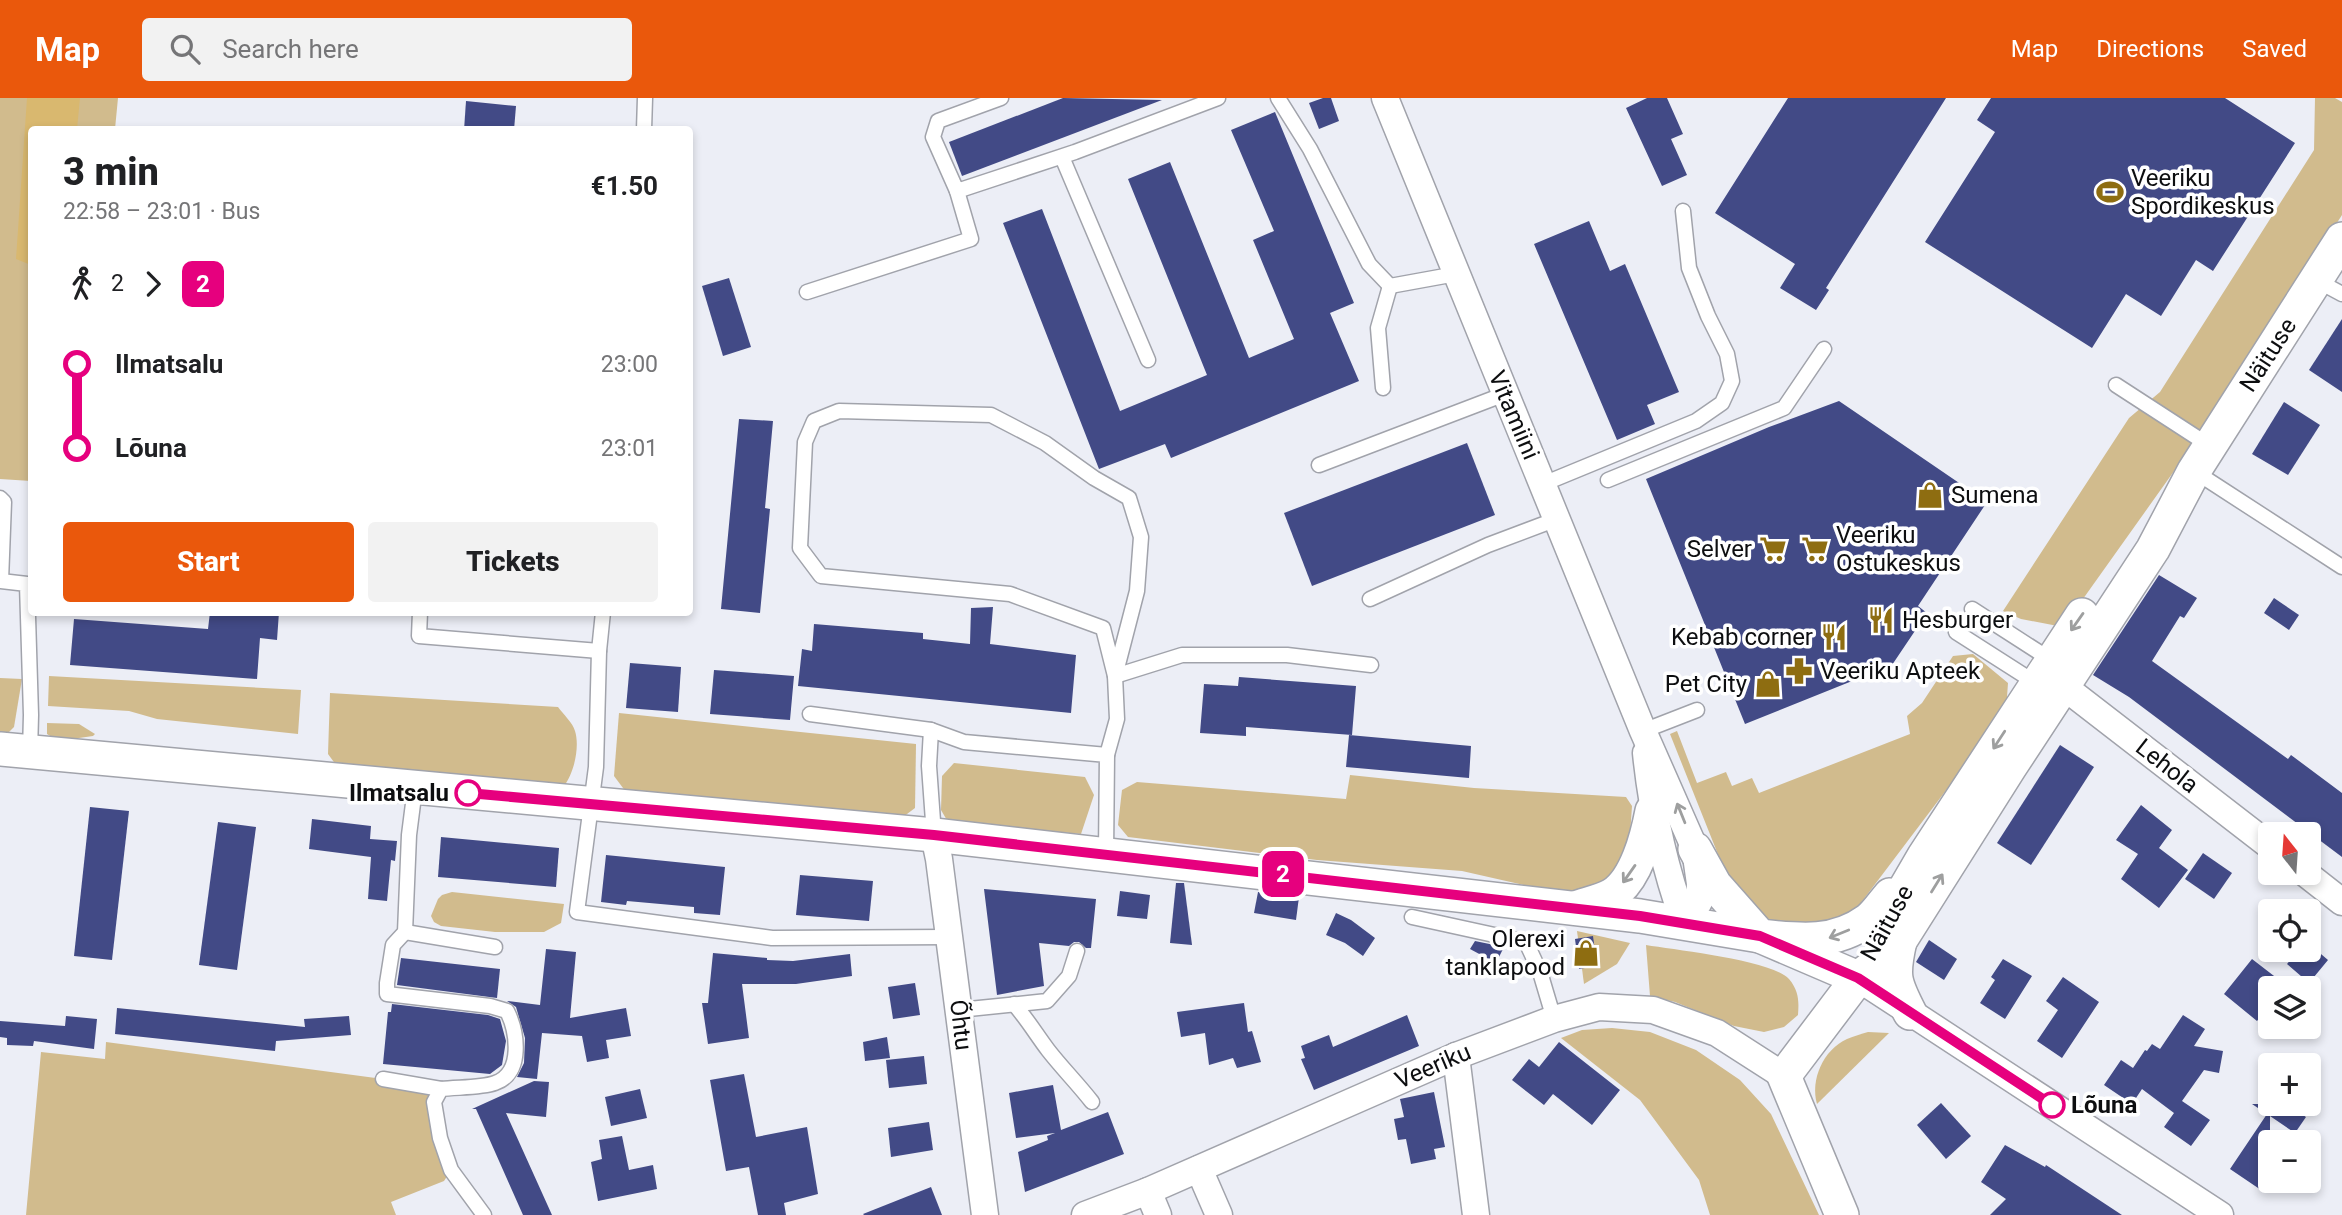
<!DOCTYPE html>
<html lang="en">
<head>
<meta charset="utf-8">
<style>
  :root { --surface:#fff; --page:#f2f2f2; --text:#202124; --muted:#757577; --accent:#ea580c }
  body { margin:0; font-family:Roboto,sans-serif; background:var(--page); color:var(--text); height:100vh; display:flex; flex-direction:column; font-size:26px; white-space:nowrap }
  * { box-sizing:border-box; margin:0 }
  p { font-size:23px; color:var(--muted) }
  .icon { flex:none; width:38px; height:38px; fill:none; stroke:currentColor; stroke-width:2; stroke-linecap:round; stroke-linejoin:round }
  .map { position:relative; flex:1; overflow:hidden }
  .panel { position:absolute; left:28px; top:28px; width:665px; height:490px; display:flex; flex-direction:column; background:var(--surface); border-radius:7px; box-shadow:0 4px 10px #0003 }
  .panel>* { flex:none }
  .badge { padding:0 14px; border-radius:10px; font-size:24px; line-height:46px }
  .needle { width:46px; rotate:343deg }
  .fabs { position:absolute; left:2258px; top:724px; display:grid; gap:14px }
  .fabs a { display:grid; place-items:center; width:63px; height:63px; border-radius:7px; background:var(--surface); box-shadow:0 4px 10px #0003; font-size:35px }
  .map>.badge { position:absolute; translate:-50% -50%; box-shadow:0 0 0 4px #fff }
  .legs { display:flex; align-items:center; gap:10px; height:77px; padding:0 35px; font-size:23px }
  .legs p { margin-inline-start:auto }
  .headline { display:flex; align-items:center; justify-content:space-between; height:119px; padding:0 35px }
  h1 { font-size:38px; font-weight:800; line-height:52px }
  .action { display:flex; gap:14px; margin-top:auto; padding:14px 35px }
  .action a { flex:1; height:80px; border-radius:7px; background:var(--accent); color:#fff; font-size:28px; font-weight:800; line-height:80px; text-align:center }
  .action a+a { background:var(--page); color:var(--text) }
  ul { padding:0 35px; list-style:none }
  li { display:flex; align-items:center; gap:24px; height:84px; font-size:26px }
  li i { display:grid; place-items:center; width:10px; height:100%; margin:0 9px; background:currentColor }
  li i::after { content:''; width:18px; height:18px; margin:-9px; border:5px solid; border-radius:50%; background:var(--surface) }
  li p { margin-inline-start:auto }
  li:first-child i { background:linear-gradient(#0000 50%,currentColor 0) }
  li:last-child i { background:linear-gradient(currentColor 50%,#0000 0) }
  header { display:flex; align-items:center; gap:42px; box-sizing:border-box; height:98px; padding:0 35px; background:var(--accent); color:#fff }
  header strong { font-size:33px }
  nav { display:flex; gap:38px; margin-inline-start:auto; font-size:24px }
  .search { width:490px; height:63px; background:var(--page); display:flex; align-items:center; gap:18px; box-sizing:border-box; padding:0 24px; border-radius:7px; color:var(--muted); font-size:26px }
  .map>svg:first-child { display:block }
  .green { fill:#d1bb8d }
  .water { fill:#d9b86f }
  .building { fill:#424a86 }
  .lines { fill:none; stroke-linecap:round; stroke-linejoin:round }
  .service-casing { stroke:#a1a3ab; stroke-width:17 }
  .minor-casing { stroke:#a1a3ab; stroke-width:29 }
  .tertiary-casing { stroke:#a1a3ab; stroke-width:36 }
  .service { stroke:#fff; stroke-width:14 }
  .minor { stroke:#fff; stroke-width:26 }
  .tertiary { stroke:#fff; stroke-width:33 }
  .oneway { stroke:#9e9f9f }
  .line-1-casing { stroke:#fff; stroke-width:16 }
  .line-1 { stroke:#e6007e; stroke-width:10 }
  .stop-1-dot { fill:#fff; stroke:#e6007e; stroke-width:3.5 }
  .labels { text-anchor:middle; dominant-baseline:central; stroke-width:7; stroke-linejoin:round; paint-order:stroke }
  .poi-label { font-size:24px; fill:#0d0e10; stroke:#fff; text-anchor:start }
  .street-label { font-size:24px; fill:#0d0e10; stroke:#fff }
  .stop-label { font-size:24px; font-weight:bold; fill:#0d0e10; stroke:#fff; text-anchor:end }
</style>
</head>
<body>
<header>
<strong>Map</strong>
<div class="search"><svg class="icon" aria-label="search" viewBox="0 0 24 24"><circle cx="10" cy="10" r="6"/><path d="M15 15l6 6"/></svg>Search here</div>
<nav><a>Map</a><a>Directions</a><a>Saved</a></nav>
</header>
<div class="map">
<svg width="2342" height="1117" viewBox="0 0 2342 1117">
  <rect width="100%" height="100%" fill="#eceef6"/>
  <g class="green">
    <path d="M0,0H118L115,31L32,32L31,383L0,381Z"/>
    <path d="M2315,0H2335L2342,4V117L2209,324L2063,529L2021,521L2003,513L2129,320L2160,294L2314,52Z"/>
    <path d="M1973,556L2008,585L2006,613L1851,818L1796,830L1760,818L1731,789L1670,636L1677,633L1697,685L1726,674L1732,688L1752,680L1759,695L1910,636L1907,618L1922,605L1953,558Z"/>
    <path d="M49,578L301,592L298,636L157,621L129,613L48,608Z"/>
    <path d="M0,580L22,581L14,629L5,638L0,637Z"/>
    <path d="M330,595L558,609C563,616 573,625 575,633C580,649 574,675 564,688L339,671L328,656Z"/>
    <path d="M619,615L916,646L915,710L903,719L626,694L614,678Z"/>
    <path d="M47,625L79,626L95,636L93,638L58,643L47,636Z"/>
    <path d="M954,665L1085,679L1094,697L1081,736L948,724L941,712L942,678Z"/>
    <path d="M1350,677L1474,690L1626,699L1632,708L1629,752L1609,786L1582,797L1541,791L1462,773L1317,762L1128,739L1118,727L1122,692L1137,684L1346,701Z"/>
    <path d="M452,794L564,806L561,825L544,834H495L441,828L434,824L431,818L438,801L442,797Z"/>
    <path d="M1577,833L1630,845L1617,866L1584,886Z"/>
    <path d="M1646,847C1676,852 1771,862 1789,881C1799,893 1799,903 1798,917L1784,929L1764,934L1734,928L1675,904L1650,898Z"/>
    <path d="M1612,930L1650,934L1696,952L1740,982L1771,1016L1819,1117H1710L1699,1082L1640,1002L1561,940L1582,932Z"/>
    <path d="M1868,934L1889,935L1817,1006C1810,982 1823,952 1847,941C1854,938 1861,936 1868,934Z"/>
    <path d="M106,944L383,981L441,991L434,1004L451,1072L444,1083L391,1104L396,1117H26L41,954L105,961Z"/>
  </g>
  <path class="water" d="M27,0H80L77,31L32,32L31,167L16,161Z"/>
  <g class="building">
    <path d="M1063,0L1162,2L962,78L949,44Z"/>
    <path d="M1323,0H1331L1339,23L1319,31L1309,5Z"/>
    <path d="M1647,0H1667L1683,36L1671,41L1687,77L1662,88L1626,10Z"/>
    <path d="M1788,0H1946L1826,190L1829,192L1816,212L1780,190L1795,166L1715,115Z"/>
    <path d="M1991,0H2225L2295,45L2213,173L2196,162L2161,218L2126,196L2092,250L1925,144L1995,34L1977,22Z"/>
    <path d="M466,3L516,8L514,32H464Z"/>
    <path d="M1275,14L1354,205L1330,215L1359,283L1171,360L1165,346L1099,371L1003,125L1042,111L1120,313L1207,277L1128,81L1170,64L1249,260L1294,241L1253,142L1274,133L1231,32Z"/>
    <path d="M1589,123L1610,173L1625,166L1679,294L1647,307L1655,326L1617,342L1534,146Z"/>
    <path d="M729,180L751,249L723,258L702,188Z"/>
    <path d="M2342,221V294L2309,272Z"/>
    <path d="M1839,303L1987,404L1918,508L1927,515L1892,567L1745,626L1646,381L1769,329Z"/>
    <path d="M2284,304L2320,327L2288,377L2252,356Z"/>
    <path d="M739,321L773,323L765,410L770,411L760,515L721,511Z"/>
    <path d="M1467,345L1495,417L1312,488L1284,415Z"/>
    <path d="M2159,477L2197,500L2184,520L2180,518L2152,563L2288,661L2291,657L2342,695V759L2129,599L2093,577Z"/>
    <path d="M2274,500L2299,517L2289,532L2264,515Z"/>
    <path d="M993,509L990,546L1076,557L1071,615L798,588L802,551L812,553L814,526L923,535V541L970,546L971,510Z"/>
    <path d="M210,514H279L277,542L260,540L257,581L70,567L74,521L208,531Z"/>
    <path d="M630,565L681,569L678,614L626,610Z"/>
    <path d="M714,572L794,578L790,622L710,616Z"/>
    <path d="M1239,579L1356,588L1352,637L1246,629V638L1200,635L1204,586L1238,588Z"/>
    <path d="M1349,637L1471,648L1469,680L1346,669Z"/>
    <path d="M2060,647L2094,669L2031,767L1997,745Z"/>
    <path d="M2141,707L2172,732L2159,750L2188,772L2159,810L2121,781L2138,756L2116,742Z"/>
    <path d="M90,709L129,713L112,862L74,858Z"/>
    <path d="M312,721L371,728L370,741L397,743L395,763L391,762L387,803L368,801L371,759L309,751Z"/>
    <path d="M218,724L256,729L237,872L199,867Z"/>
    <path d="M441,739L559,750L556,789L438,779Z"/>
    <path d="M2203,755L2232,775L2214,801L2185,781Z"/>
    <path d="M606,757L725,769L720,817L694,815V809L627,803L626,807L601,804Z"/>
    <path d="M800,777L873,783L869,823L796,817Z"/>
    <path d="M1176,785H1184L1192,847L1170,845Z"/>
    <path d="M984,791L1096,801L1091,850H1086L1079,844H1074L1069,848L1039,845L1044,888L997,897Z"/>
    <path d="M1120,793L1150,797L1147,821L1117,818Z"/>
    <path d="M1258,794L1299,799L1296,822L1254,815Z"/>
    <path d="M1336,815L1351,822L1375,840L1363,858L1345,845L1326,837Z"/>
    <path d="M1593,838L1597,868L1579,871L1575,841Z"/>
    <path d="M1929,842L1957,861L1944,882L1916,864Z"/>
    <path d="M1475,843L1504,849L1496,865L1470,851Z"/>
    <path d="M2308,845L2328,862L2309,885L2287,866L2299,852H2308Z"/>
    <path d="M546,851L576,854L570,920L626,910L631,938L606,942L609,960L587,964L582,938L542,935L537,981L517,979L524,965L525,940L516,909L507,903L540,907Z"/>
    <path d="M713,855L767,860V862L793,863L850,856L852,878L796,886H742L749,940L708,946L702,905H708Z"/>
    <path d="M401,860L500,871L497,900L397,887Z"/>
    <path d="M2003,861L2032,878L2005,921L1980,905L1995,882L1991,879Z"/>
    <path d="M2252,861L2291,891H2270V907L2257,923L2224,896Z"/>
    <path d="M2063,879L2099,904L2062,960L2037,943L2058,912L2046,903Z"/>
    <path d="M915,885L920,917L893,921L888,889Z"/>
    <path d="M1244,905L1248,934L1252,933L1261,964L1237,970L1233,960L1209,967L1205,935L1181,939L1177,914Z"/>
    <path d="M392,906L488,917L500,921L506,943L502,967L490,976L383,966L388,914H391Z"/>
    <path d="M117,910L305,929L304,921L349,918L351,937L276,943L275,953L115,936Z"/>
    <path d="M1407,917L1419,948L1314,992L1301,961L1305,960L1301,948L1329,937L1333,949Z"/>
    <path d="M2183,917L2205,931L2194,948L2223,953L2219,975L2204,972L2182,1003L2210,1022L2191,1048L2164,1029L2174,1015L2142,991L2132,1006L2104,987L2121,962L2133,970L2145,952L2147,953L2152,946L2160,951Z"/>
    <path d="M66,918L97,921L94,951L34,943L33,948L7,947V940L0,939V923L65,928Z"/>
    <path d="M887,939L890,960L865,963L863,944Z"/>
    <path d="M1559,944L1620,992L1592,1027L1553,996L1544,1007L1512,982L1529,961L1539,969Z"/>
    <path d="M924,958L927,986L889,990L886,962Z"/>
    <path d="M744,976L756,1039L807,1029L818,1096L784,1105L786,1117H758L749,1069L726,1073L710,982Z"/>
    <path d="M534,983L549,984L546,1019L506,1015L552,1117H523L476,1011H472Z"/>
    <path d="M1053,987L1061,1032L1108,1014L1124,1056L1025,1094L1018,1054L1048,1042L1047,1038L1055,1035L1016,1040L1009,995Z"/>
    <path d="M640,991L647,1020L611,1028L605,999Z"/>
    <path d="M1434,994L1445,1049L1434,1051L1436,1061L1411,1066L1406,1041L1398,1042L1394,1021L1404,1019L1400,1001Z"/>
    <path d="M1941,1005L1971,1038L1946,1061L1917,1027Z"/>
    <path d="M2252,1006H2287L2306,1019L2295,1035L2270,1018V1079L2261,1092L2230,1071L2267,1016Z"/>
    <path d="M929,1024L933,1052L891,1059L888,1030Z"/>
    <path d="M622,1038L629,1072L653,1067L657,1091L598,1103L591,1064L602,1061L599,1042Z"/>
    <path d="M2005,1047L2045,1069L2046,1067L2122,1117H1990L2006,1101L1981,1084Z"/>
    <path d="M931,1089L942,1117H864L863,1116Z"/>
  </g>
  <g class="lines">
    <defs>
      <g id="service">
        <path d="M1001,0L938,23L933,39L957,93L1075,54L1218,0"/>
        <path d="M1278,0L1310,51L1369,166L1390,188L1456,176"/>
        <path d="M644,32L645,0"/>
        <path d="M1062,59L1148,262"/>
        <path d="M2316,182L2342,196"/>
        <path d="M807,194L971,141L957,93"/>
        <path d="M2116,287L2210,348"/>
        <path d="M1383,290L1378,230L1390,188"/>
        <path d="M1319,367L1505,296"/>
        <path d="M2194,373L2342,469"/>
        <path d="M1608,382L1784,310L1824,251"/>
        <path d="M1543,386L1696,323L1722,305L1732,283L1727,256L1708,218L1689,170L1683,113"/>
        <path d="M0,400L4,404L1,483L27,486L31,617L30,654"/>
        <path d="M1370,501L1488,447L1557,421"/>
        <path d="M1972,511L2051,562"/>
        <path d="M420,514L419,538L599,553"/>
        <path d="M603,514L599,553L596,669L577,814L772,840L949,839"/>
        <path d="M1956,534L2036,585"/>
        <path d="M1115,578L1182,557H1287L1371,567"/>
        <path d="M810,616L931,632L964,644L1107,657L1106,757"/>
        <path d="M931,632L929,668L934,737"/>
        <path d="M1643,633L1697,612"/>
        <path d="M1107,657L1117,621L1115,578L1103,530L1010,496L821,478L800,450L805,344L814,323L839,313L991,317L1045,345L1094,380L1129,400L1141,439L1137,493L1115,578"/>
        <path d="M415,690L409,737L405,834L393,847L387,885V896L490,908L507,913C517,933 524,975 495,985C481,990 457,989 441,991L434,1004L440,1040L451,1072L484,1117"/>
        <path d="M1412,819L1526,844L1540,874L1554,921"/>
        <path d="M405,834L495,849"/>
        <path d="M1014,906C1027,921 1036,936 1048,952C1062,970 1078,986 1092,1004"/>
        <path d="M959,912L1047,903L1069,878L1077,853"/>
        <path d="M383,981L441,991"/>
      </g>
      <g id="minor">
        <path d="M1385,0L1643,633L1695,751L1700,786L1699,804L1684,824"/>
        <path d="M2056,573L2063,588L2270,748"/>
        <path d="M1646,655C1652,714 1664,768 1684,824"/>
        <path d="M934,737L939,761L985,1117"/>
        <path d="M2305,775L2342,804"/>
        <path d="M1858,880L2220,1117"/>
        <path d="M1456,958L1476,1117"/>
        <path d="M1199,1071L1219,1117"/>
        <path d="M1148,1093L1158,1117"/>
        <path d="M1085,1117L1148,1093L1456,958L1554,921L1599,909L1653,912L1717,935L1784,978"/>
      </g>
      <g id="tertiary">
        <path d="M0,651L934,737L1640,818L1760,838L1858,880"/>
        <path d="M1695,751L1715,787L1760,838C1798,842 1834,847 1868,822C1876,816 1883,805 1890,797"/>
        <path d="M1575,810C1586,806 1602,803 1612,797C1636,782 1647,739 1652,713"/>
        <path d="M1878,837L1924,758L2082,517"/>
        <path d="M1900,843C1892,878 1894,884 1910,915"/>
        <path d="M1842,1117L1784,978L1858,880L1886,859L1900,843L2010,669L2153,451L2194,373L2342,141"/>
      </g>
    </defs>
    <use href="#service" class="service-casing"/>
    <use href="#minor" class="minor-casing"/>
    <use href="#tertiary" class="tertiary-casing"/>
    <use href="#service" class="service"/>
    <use href="#minor" class="minor"/>
    <use href="#tertiary" class="tertiary"/>
  </g>
  <defs><path id="oneway-shaft" d="M-6 0H5M1.5-3L5.5 0L1.5 3" fill="none" stroke-width="1.6" stroke-linecap="round" stroke-linejoin="round" transform="scale(1.75)"/></defs>
  <g class="oneway">
    <use href="#oneway-shaft" transform="translate(2077 524) rotate(125)"/>
    <use href="#oneway-shaft" transform="translate(1999 642) rotate(123)"/>
    <use href="#oneway-shaft" transform="translate(1681 715) rotate(-112)"/>
    <use href="#oneway-shaft" transform="translate(1629 776) rotate(125)"/>
    <use href="#oneway-shaft" transform="translate(1937 785) rotate(-58)"/>
    <use href="#oneway-shaft" transform="translate(1839 836) rotate(158)"/>
  </g>
  <g class="lines">
    <defs>
      <path id="line-1" d="M468,695L934,737L1640,818L1760,838L1858,880L2052,1007"/>
    </defs>
    <use href="#line-1" class="line-1-casing"/>
    <use href="#line-1" class="line-1"/>
  </g>
  <defs>
    <symbol id="stadium-bare" viewBox="-9 -9 18 18"><path d="M0-5a6.5 5 0 1 0 0 10a6.5 5 0 1 0 0-10ZM-3.5-1.8h7v3.6h-7Z" fill="#8e6d11" stroke="#fff" stroke-width="2.5" paint-order="stroke"/></symbol>
    <symbol id="shop-bare" viewBox="-9 -9 18 18"><path d="M-5-2.5h2.3a2.7 3.5 0 0 1 5.4 0H5L5.5 6h-11ZM-1.5-2.5h3a1.5 2.3 0 0 0-3 0Z" fill="#8e6d11" stroke="#fff" stroke-width="2.5" paint-order="stroke"/></symbol>
    <symbol id="supermarket-bare" viewBox="-9 -9 18 18"><path d="M-6-5.5h2.5l.6 2H6L4.5 2H-2.5L-4.4-4H-6ZM-1.5 3.2a1.3 1.3 0 1 0 .1 0ZM3 3.2a1.3 1.3 0 1 0 .1 0Z" fill="#8e6d11" stroke="#fff" stroke-width="2.5" paint-order="stroke"/></symbol>
    <symbol id="restaurant-bare" viewBox="-9 -9 18 18"><path d="M-5-6h1v4h1v-4h1v4h1v-4h1v5L-1.5 .5V6h-2V.5L-5-1ZM5-6V6H3V1.5H1.5Q1.5-4 5-6Z" fill="#8e6d11" stroke="#fff" stroke-width="2.5" paint-order="stroke"/></symbol>
    <symbol id="pharmacy-bare" viewBox="-9 -9 18 18"><path d="M-2-6h4v4h4v4h-4v4h-4v-4h-4v-4h4Z" fill="#8e6d11" stroke="#fff" stroke-width="2.5" paint-order="stroke"/></symbol>
  </defs>
  <g fill-rule="evenodd">
    <use href="#stadium-bare" x="2091" y="75" width="38" height="38"/>
    <use href="#shop-bare" x="1911" y="378" width="38" height="38"/>
    <use href="#supermarket-bare" x="1754" y="432" width="38" height="38"/>
    <use href="#supermarket-bare" x="1796" y="432" width="38" height="38"/>
    <use href="#restaurant-bare" x="1862" y="503" width="38" height="38"/>
    <use href="#restaurant-bare" x="1815" y="520" width="38" height="38"/>
    <use href="#pharmacy-bare" x="1780" y="554" width="38" height="38"/>
    <use href="#shop-bare" x="1749" y="567" width="38" height="38"/>
    <use href="#shop-bare" x="1567" y="836" width="38" height="38"/>
  </g>
  <g class="stop-1-dot">
    <circle cx="468" cy="695" r="12"/>
    <circle cx="2052" cy="1007" r="12"/>
  </g>
  <g class="labels">
    <g class="poi-label">
      <text x="2131" y="80">Veeriku<tspan x="2131" dy="28">Spordikeskus</tspan></text>
      <text x="1951" y="397">Sumena</text>
      <text x="1836" y="437">Veeriku<tspan x="1836" dy="28">Ostukeskus</tspan></text>
      <text x="1752" y="451" text-anchor="end">Selver</text>
      <text x="1902" y="522">Hesburger</text>
      <text x="1813" y="539" text-anchor="end">Kebab corner</text>
      <text x="1820" y="573">Veeriku Apteek</text>
      <text x="1747" y="586" text-anchor="end">Pet City</text>
      <text x="1565" y="841" text-anchor="end">Olerexi<tspan x="1565" dy="28">tanklapood</tspan></text>
    </g>
    <g class="street-label">
      <text transform="translate(2268 257) rotate(-57)">Näituse</text>
      <text transform="translate(1514 317) rotate(67)">Vitamiini</text>
      <text transform="translate(2167 668) rotate(38)">Lehola</text>
      <text transform="translate(1887 825) rotate(-61)">Näituse</text>
      <text transform="translate(961 927) rotate(83)">Õhtu</text>
      <text transform="translate(1433 968) rotate(-23)">Veeriku</text>
    </g>
    <g class="stop-label">
      <text x="449" y="695">Ilmatsalu</text>
      <text x="2071" y="1007" text-anchor="start">Lõuna</text>
    </g>
  </g>
</svg>
<div class="fabs">
<a><svg class="needle" viewBox="-14 -14 28 28"><path d="M0-13l5 13h-10z" fill="#e53935"/><path d="M0 13l5-13h-10z" fill="#757577"/></svg></a>
<a><svg class="icon" aria-label="locate" viewBox="0 0 24 24"><circle cx="12" cy="12" r="6"/><path d="M12 2v4M12 18v4M2 12h4M18 12h4"/></svg></a>
<a><svg class="icon" aria-label="layers" viewBox="0 0 24 24"><path d="M12 4l9 5-9 5-9-5zM3 14l9 5 9-5"/></svg></a>
<a>+</a>
<a>−</a>
</div>
<b class="badge" style="left:1283px;top:776px;background:#e6007e;color:#fff">2</b>
<section class="panel">
<div class="headline"><div><h1>3 min</h1><p>22:58 – 23:01 · Bus</p></div><b>€1.50</b></div>
<div class="legs"><svg class="icon" aria-label="walk" viewBox="0 0 24 24"><circle cx="13" cy="4" r="2"/><path d="M13 8l-2 6 4 7M11 14l-3 7M7 12l3-4h3l4 4"/></svg>2<svg class="icon" aria-label="forward" viewBox="0 0 24 24"><path d="M9 5l7 7-7 7"/></svg><b class="badge" style="background:#e6007e;color:#fff">2</b></div>
<ul>
<li><i style="color:#e6007e"></i><b>Ilmatsalu</b><p>23:00</p></li>
<li><i style="color:#e6007e"></i><b>Lõuna</b><p>23:01</p></li>
</ul>
<div class="action"><a>Start</a><a>Tickets</a></div>
</section>
</div>
</body>
</html>
